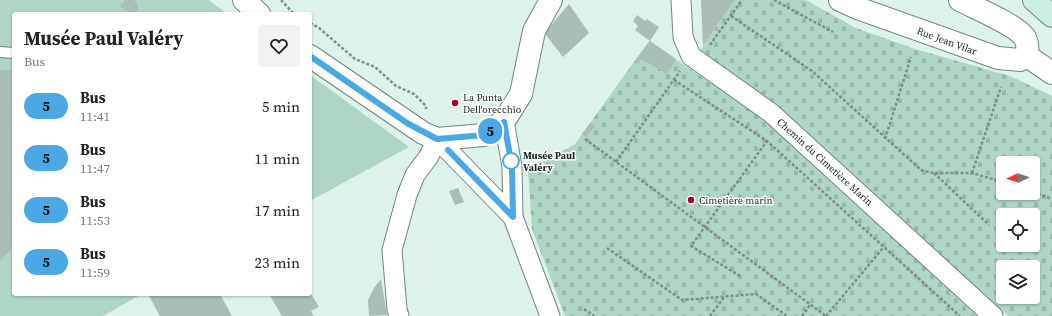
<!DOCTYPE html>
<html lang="en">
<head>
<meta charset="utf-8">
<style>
  :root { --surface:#fff; --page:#f2f2f2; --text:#222; --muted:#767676 }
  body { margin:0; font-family:"Source Serif 4",serif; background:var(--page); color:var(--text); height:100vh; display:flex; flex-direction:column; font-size:15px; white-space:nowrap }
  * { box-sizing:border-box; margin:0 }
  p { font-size:13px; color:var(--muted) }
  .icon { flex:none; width:22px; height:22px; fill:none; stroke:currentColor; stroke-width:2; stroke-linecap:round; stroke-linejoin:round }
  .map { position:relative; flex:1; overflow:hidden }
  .details { position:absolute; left:12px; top:12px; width:300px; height:284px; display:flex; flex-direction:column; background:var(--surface); border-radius:4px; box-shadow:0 1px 3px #0004 }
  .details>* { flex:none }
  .badge { padding:0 8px; border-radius:13px; font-size:14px; line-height:26px }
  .needle { width:26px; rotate:266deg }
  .buttons { position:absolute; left:996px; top:156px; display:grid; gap:8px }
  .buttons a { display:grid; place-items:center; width:44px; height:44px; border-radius:4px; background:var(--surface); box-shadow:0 1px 3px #0004; font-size:20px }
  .map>.badge { position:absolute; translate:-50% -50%; box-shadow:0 0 0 2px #fff }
  .round { display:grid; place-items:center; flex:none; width:42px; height:42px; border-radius:4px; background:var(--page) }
  .headline { display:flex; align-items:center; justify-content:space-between; height:68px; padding:0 12px }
  h1 { font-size:19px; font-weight:700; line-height:30px }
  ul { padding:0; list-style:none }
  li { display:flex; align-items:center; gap:12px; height:52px; padding:0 12px }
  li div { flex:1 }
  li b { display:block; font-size:15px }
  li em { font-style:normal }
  li .badge { min-width:44px; font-weight:700; text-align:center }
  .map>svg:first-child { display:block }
  .green { fill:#afd5c5 }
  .cemetery { fill:url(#cemetery-stones); fill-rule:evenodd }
  .building { fill:#a9beb5 }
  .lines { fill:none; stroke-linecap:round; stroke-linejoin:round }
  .service-casing { stroke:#71867d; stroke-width:12 }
  .minor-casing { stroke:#71867d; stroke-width:21 }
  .tertiary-casing { stroke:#71867d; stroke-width:24 }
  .secondary-casing { stroke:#71867d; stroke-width:24 }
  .path { stroke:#7f8e87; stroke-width:2.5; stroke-dasharray:3 2; stroke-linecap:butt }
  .service { stroke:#fff; stroke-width:10 }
  .minor { stroke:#fff; stroke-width:19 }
  .tertiary { stroke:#fff; stroke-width:22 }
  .secondary { stroke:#cbeee3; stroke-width:22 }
  .line-casing { stroke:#fff; stroke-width:9 }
  .line { stroke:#4aa9e4; stroke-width:6 }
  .poi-dot { fill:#a2022d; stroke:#fff; stroke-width:1.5 }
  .stop-dot { fill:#fff; stroke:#4aa9e4; stroke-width:2 }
  .labels { text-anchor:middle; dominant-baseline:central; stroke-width:3; stroke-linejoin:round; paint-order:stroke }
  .street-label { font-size:10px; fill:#19211d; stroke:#fff }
  .poi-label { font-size:10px; fill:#19211d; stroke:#fff; text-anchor:start }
  .stop-label { font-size:10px; font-weight:bold; fill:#19211d; stroke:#fff; text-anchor:start }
</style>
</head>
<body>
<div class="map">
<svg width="1052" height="316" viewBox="0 0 1052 316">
  <defs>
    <pattern id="cemetery-stones" width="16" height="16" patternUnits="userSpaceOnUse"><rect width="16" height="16" fill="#afd5c5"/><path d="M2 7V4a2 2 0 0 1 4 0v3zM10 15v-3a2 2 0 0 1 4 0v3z" fill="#96b7a9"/></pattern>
  </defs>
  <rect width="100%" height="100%" fill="#ddf3e9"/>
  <g class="green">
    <path d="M0,0H209L227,14H14V294H142L103,316H0Z"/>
    <path d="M310,75L409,147L310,201Z"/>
  </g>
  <g class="cemetery">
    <path d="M735,0H806L856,28L915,49L1010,76L1052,96V316H1008L775,105L700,51ZM1003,163H1033V193H1003ZM1003,215H1033V245H1003ZM1003,267H1033V297H1003Z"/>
    <path d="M649,41L765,120L978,316H565L532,229L528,171L575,144Z"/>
  </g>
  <g class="building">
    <path d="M125,0H134L137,3L138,9L134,14H131L120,6Z"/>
    <path d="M701,0H735L703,46Z"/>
    <path d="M569,4L589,33L563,57L546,35V31Z"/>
    <path d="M637,15L645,21L647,19L659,27L650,41L635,30L638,26L633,21Z"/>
    <path d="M650,41L676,59L667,74L641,59L638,64L635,61Z"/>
    <path d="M0,70L14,71V246L0,261Z"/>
    <path d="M590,123L595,126L586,137L582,134Z"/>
    <path d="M458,188L464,202L455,205L449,191Z"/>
    <path d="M381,279L387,315L369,316L368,300L374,288Z"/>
    <path d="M310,292L319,307L311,311L314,316H282L269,294H310Z"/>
    <path d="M153,294H220L232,316H160L149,296Z"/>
  </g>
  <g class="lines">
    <defs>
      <path id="service" d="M0,52L14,53"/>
      <g id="minor">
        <path d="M681,0L683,37L691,56L771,113L993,316"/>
        <path d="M504,121L512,167L513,217L550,316"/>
        <path d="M399,316L397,309L392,250L407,195L415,175L429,156L437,139L513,217"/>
      </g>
      <g id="tertiary">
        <path d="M244,0L259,14"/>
        <path d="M840,0L860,9L998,58L1020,60L1027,56"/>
        <path d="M960,0C975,8 1017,25 1025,38C1028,44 1028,49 1027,56"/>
        <path d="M310,56L423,133L437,139L484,135L504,121L521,94L534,31L551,0"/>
        <path d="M1027,56L1052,73"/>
      </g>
      <path id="secondary" d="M1034,0L1052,16"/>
    </defs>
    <use href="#service" class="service-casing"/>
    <use href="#minor" class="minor-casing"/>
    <use href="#tertiary" class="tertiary-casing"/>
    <use href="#secondary" class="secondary-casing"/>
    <g class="path">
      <path d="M281,0L294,14"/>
      <path d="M774,0L833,32"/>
      <path d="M731,16L812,71L921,170L933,173H972L1003,182"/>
      <path d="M310,23L319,28L355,59L375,67L396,86L414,94L426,106V109"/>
      <path d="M710,45L742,0"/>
      <path d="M674,80L767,141L960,316"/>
      <path d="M585,139L826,316"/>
      <path d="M885,139L911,57"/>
      <path d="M616,162L680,71"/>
      <path d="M934,173L989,225"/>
      <path d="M972,173L1001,87"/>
      <path d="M1033,192L1052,199"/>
      <path d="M607,248L682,300L756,294L787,316"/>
      <path d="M740,276L691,246L767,141"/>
      <path d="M584,309L594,316"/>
      <path d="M710,316L725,296"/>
      <path d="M802,316L810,305"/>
      <path d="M826,316L883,248"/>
    </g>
    <use href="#service" class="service"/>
    <use href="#minor" class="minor"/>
    <use href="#tertiary" class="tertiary"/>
    <use href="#secondary" class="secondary"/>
  </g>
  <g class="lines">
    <defs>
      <path id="line" d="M310,56L407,123L437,139L484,135L504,122L512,167L513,217L448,150"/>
    </defs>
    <use href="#line" class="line-casing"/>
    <use href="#line" class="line"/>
  </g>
  <g class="poi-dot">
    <circle cx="455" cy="103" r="4"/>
    <circle cx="691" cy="200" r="4"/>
  </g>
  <circle class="stop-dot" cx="511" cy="161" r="8"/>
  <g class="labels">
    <g class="street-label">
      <text transform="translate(947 41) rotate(20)">Rue Jean Vilar</text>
      <text transform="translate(825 162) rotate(42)">Chemin du Cimetière Marin</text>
    </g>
    <g class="poi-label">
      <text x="463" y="97">La Punta<tspan x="463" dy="12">Dell'orecchio</tspan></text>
      <text x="699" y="200">Cimetière marin</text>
    </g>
    <g class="stop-label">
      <text x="523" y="155">Musée Paul<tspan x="523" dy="12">Valéry</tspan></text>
    </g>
  </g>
</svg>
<div class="buttons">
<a><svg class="needle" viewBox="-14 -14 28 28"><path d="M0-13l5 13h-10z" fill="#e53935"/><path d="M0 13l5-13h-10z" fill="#767676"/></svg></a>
<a><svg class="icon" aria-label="locate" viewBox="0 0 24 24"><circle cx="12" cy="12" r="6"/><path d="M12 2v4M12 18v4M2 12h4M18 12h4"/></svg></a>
<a><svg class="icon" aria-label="layers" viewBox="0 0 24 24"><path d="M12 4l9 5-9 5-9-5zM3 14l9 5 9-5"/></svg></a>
</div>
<b class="badge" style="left:490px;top:131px;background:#4aa9e4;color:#111">5</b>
<section class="details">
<div class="headline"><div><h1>Musée Paul Valéry</h1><p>Bus</p></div><a class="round"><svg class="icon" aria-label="heart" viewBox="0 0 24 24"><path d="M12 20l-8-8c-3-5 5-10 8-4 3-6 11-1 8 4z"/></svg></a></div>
<ul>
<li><span class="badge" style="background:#4aa9e4;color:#111">5</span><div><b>Bus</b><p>11:41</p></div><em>5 min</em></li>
<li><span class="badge" style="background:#4aa9e4;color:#111">5</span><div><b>Bus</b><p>11:47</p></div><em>11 min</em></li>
<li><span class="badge" style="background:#4aa9e4;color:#111">5</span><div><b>Bus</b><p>11:53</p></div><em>17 min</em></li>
<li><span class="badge" style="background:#4aa9e4;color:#111">5</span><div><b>Bus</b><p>11:59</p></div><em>23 min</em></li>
</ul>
</section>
</div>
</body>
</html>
